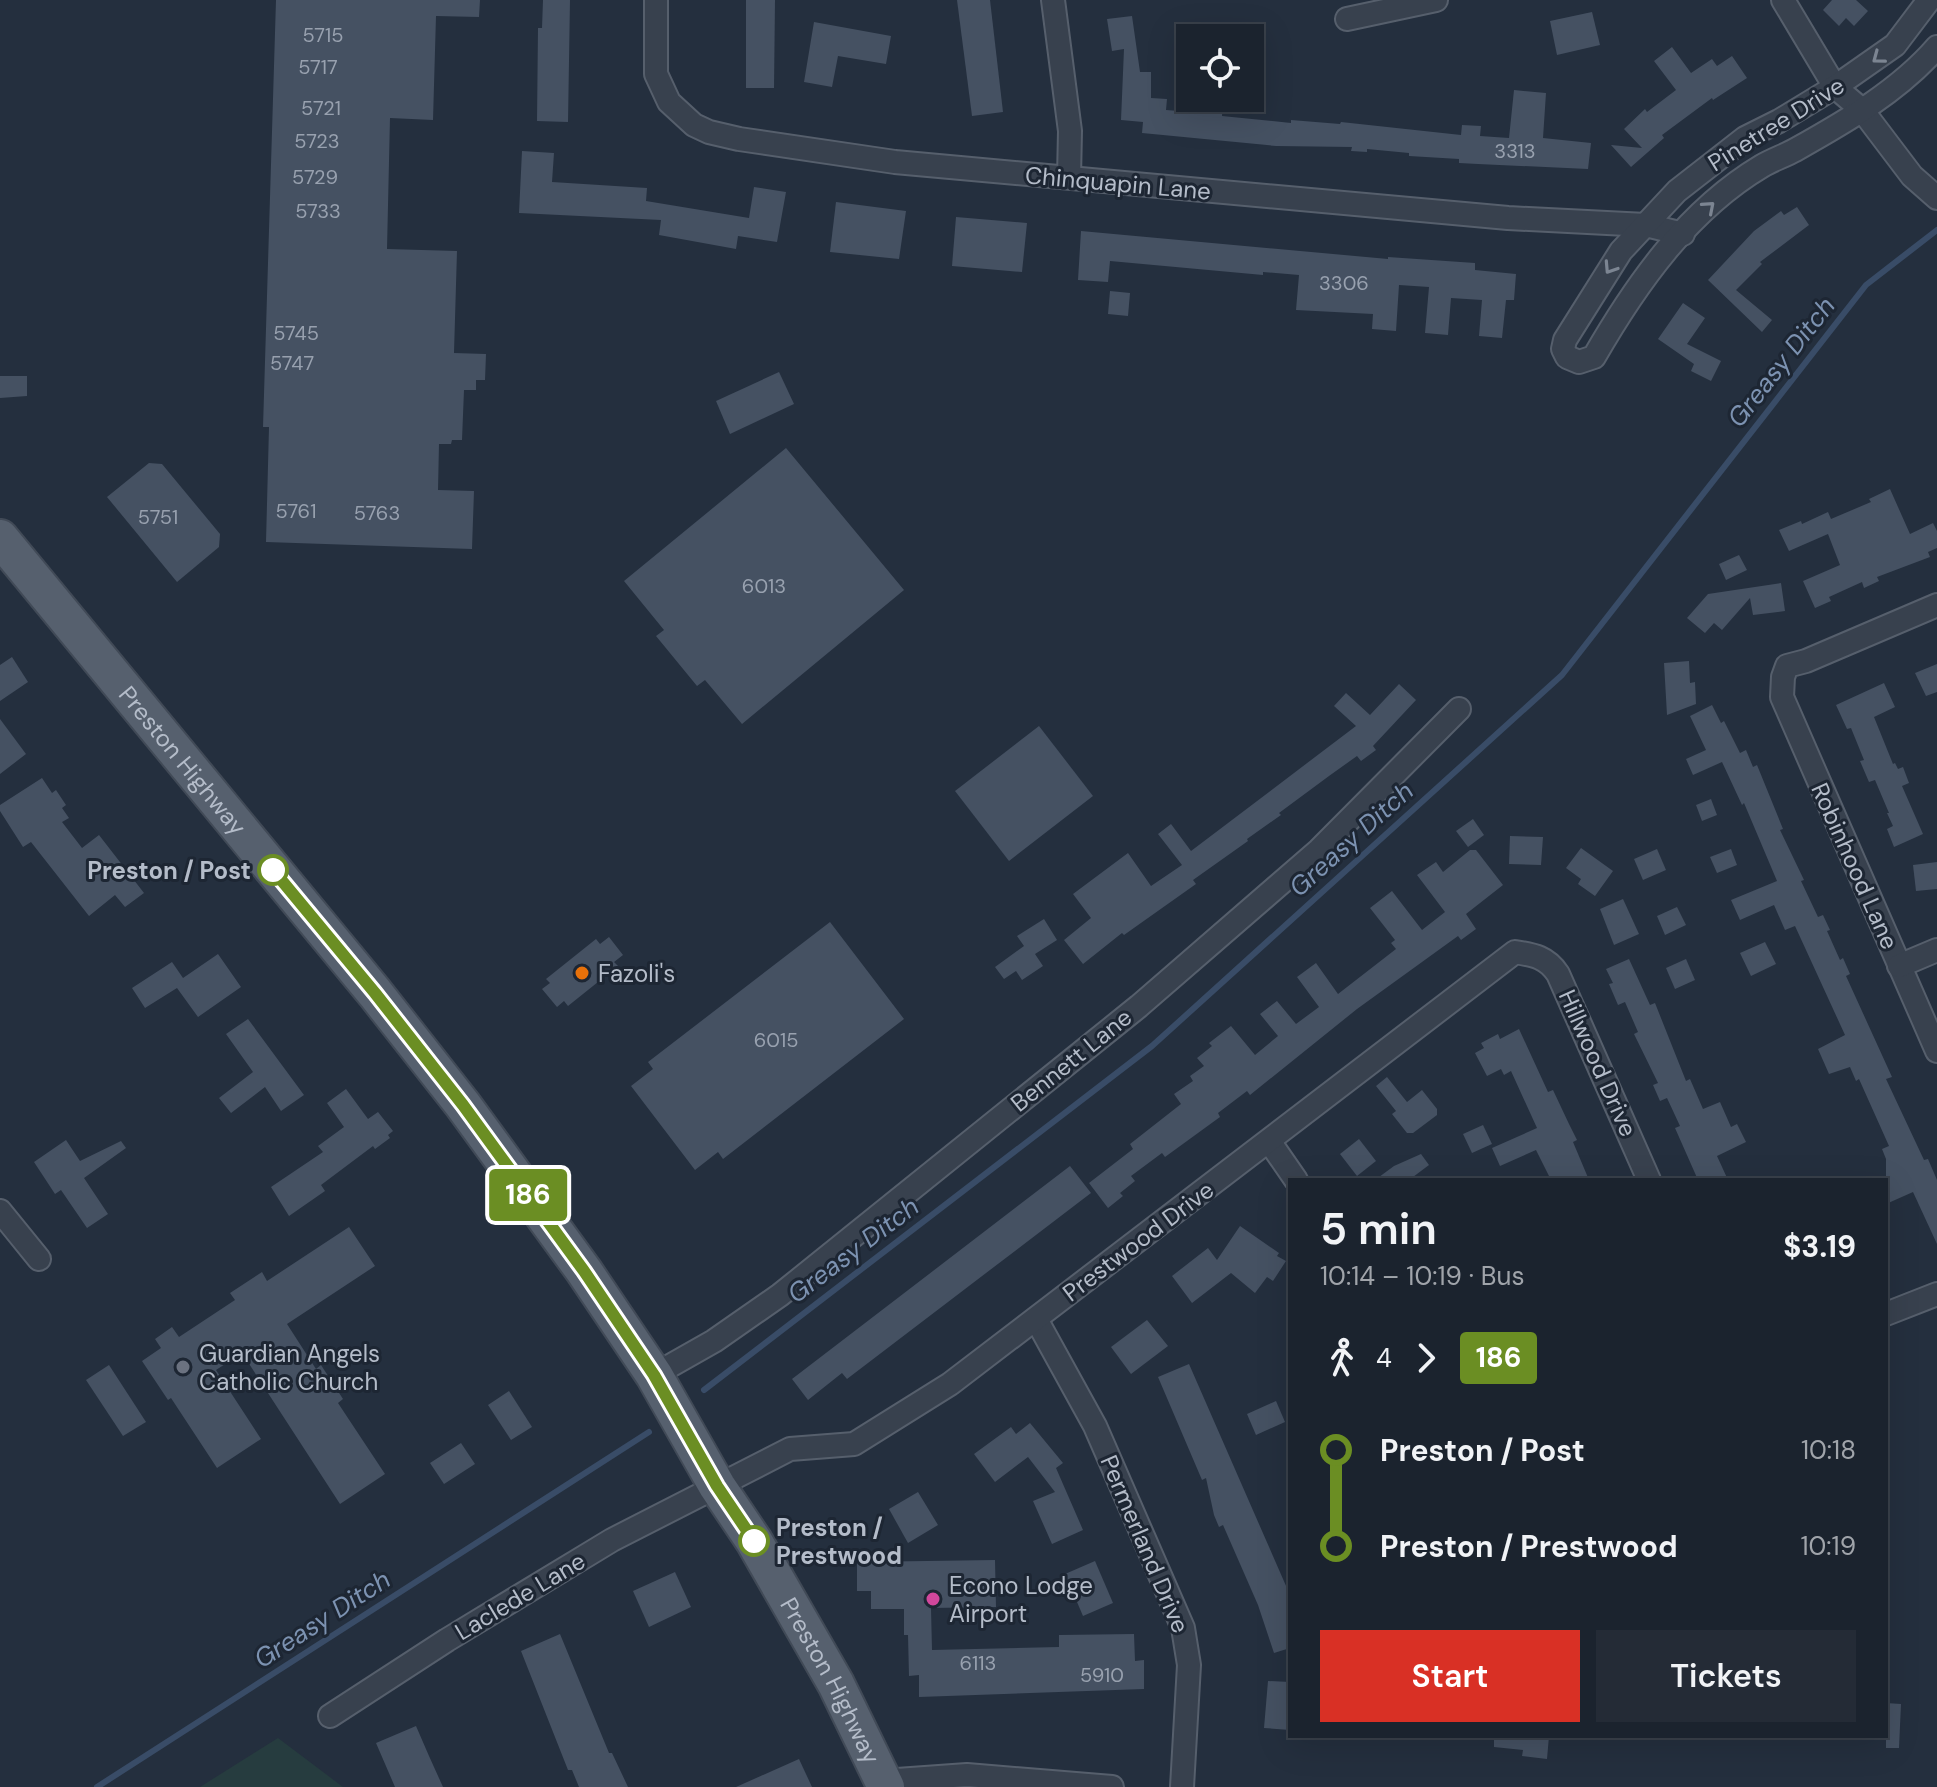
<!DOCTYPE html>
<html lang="en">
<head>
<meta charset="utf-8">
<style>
  :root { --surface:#1b232e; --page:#242b36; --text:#f1f3f6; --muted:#a0a4aa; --line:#39404a; --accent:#d93025 }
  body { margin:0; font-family:"DM Sans",sans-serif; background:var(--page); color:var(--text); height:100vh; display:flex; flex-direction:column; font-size:30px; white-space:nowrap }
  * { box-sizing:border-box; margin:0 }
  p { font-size:26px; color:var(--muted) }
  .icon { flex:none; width:44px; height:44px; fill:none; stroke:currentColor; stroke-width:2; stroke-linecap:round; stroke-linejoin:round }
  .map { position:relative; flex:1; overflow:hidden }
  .sheet { position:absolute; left:1288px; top:1178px; width:600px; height:560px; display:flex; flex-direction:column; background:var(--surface); border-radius:0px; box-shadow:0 8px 32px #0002,0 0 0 2px var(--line) }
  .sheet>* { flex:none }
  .badge { padding:0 16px; border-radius:6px; font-size:28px; line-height:52px }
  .fabs { position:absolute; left:1176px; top:24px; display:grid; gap:16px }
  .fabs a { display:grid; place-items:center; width:88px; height:88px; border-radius:0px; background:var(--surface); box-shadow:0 8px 32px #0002,0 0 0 2px var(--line); font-size:40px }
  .map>.badge { position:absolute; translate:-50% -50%; box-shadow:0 0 0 4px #fff }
  .legs { display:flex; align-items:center; gap:12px; height:88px; padding:0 32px; font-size:26px }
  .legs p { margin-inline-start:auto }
  .overview { display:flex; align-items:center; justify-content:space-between; height:136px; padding:0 32px }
  h1 { font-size:44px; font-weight:600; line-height:60px }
  .cta { display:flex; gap:16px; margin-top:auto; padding:16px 32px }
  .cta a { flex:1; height:92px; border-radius:0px; background:var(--accent); color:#fff; font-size:32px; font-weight:600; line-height:92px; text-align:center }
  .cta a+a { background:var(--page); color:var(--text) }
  ul { padding:0 32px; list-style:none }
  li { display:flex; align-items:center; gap:28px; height:96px; font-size:30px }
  li i { display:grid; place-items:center; width:12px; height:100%; margin:0 10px; background:currentColor }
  li i::after { content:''; width:20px; height:20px; margin:-10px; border:6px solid; border-radius:50%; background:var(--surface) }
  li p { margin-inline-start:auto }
  li:first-child i { background:linear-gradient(#0000 50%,currentColor 0) }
  li:last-child i { background:linear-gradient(currentColor 50%,#0000 0) }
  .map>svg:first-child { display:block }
  .green { fill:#263c3f }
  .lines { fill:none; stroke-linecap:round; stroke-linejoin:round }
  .stream { stroke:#394c67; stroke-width:6 }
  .building { fill:#455162 }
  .minor-casing { stroke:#565f6c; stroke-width:26 }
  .primary-casing { stroke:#414a57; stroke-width:40 }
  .minor { stroke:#38414e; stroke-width:22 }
  .primary { stroke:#56606e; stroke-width:36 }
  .oneway { stroke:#7c8592 }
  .line-1-casing { stroke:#fff; stroke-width:18 }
  .line-1 { stroke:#6b8e23; stroke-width:12 }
  .stop-1-dot { fill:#fff; stroke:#6b8e23; stroke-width:4 }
  .food-dot { fill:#e8710a; stroke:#1d2633; stroke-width:3 }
  .worship-dot { fill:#6b7280; stroke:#1d2633; stroke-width:3 }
  .hotel-dot { fill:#d1479c; stroke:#1d2633; stroke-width:3 }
  .labels { text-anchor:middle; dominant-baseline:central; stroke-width:6; stroke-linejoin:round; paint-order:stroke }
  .number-label { font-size:20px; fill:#98a1af }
  .street-label { font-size:24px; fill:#b4bcc9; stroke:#1d2633 }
  .stop-label { font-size:24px; font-weight:bold; fill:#b4bcc9; stroke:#1d2633; text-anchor:end }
  .poi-label { font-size:24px; fill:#b4bcc9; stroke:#1d2633; text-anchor:start }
  .water-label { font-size:26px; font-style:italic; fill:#7c92b1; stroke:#1d2633 }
</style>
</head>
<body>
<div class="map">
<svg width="1937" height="1787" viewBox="0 0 1937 1787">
  <rect width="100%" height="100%" fill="#242f3e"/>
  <path class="green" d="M278,1738L343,1787H200Z"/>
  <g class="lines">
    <g class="stream">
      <path d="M704,1390L1152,1046L1562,675L1866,285L1937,230"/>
      <path d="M97,1787L649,1432"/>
    </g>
  </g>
  <g class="building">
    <path d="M276,0H480L479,17L436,16L433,120L390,118L387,249L457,251L454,353L486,354L485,380H476V390H464L462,440H452L451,444H439L438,490L474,491L472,549L266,542L269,427H263Z"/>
    <path d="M543,0H570L568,122L537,121L538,28H542Z"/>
    <path d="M746,0H775L774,88H746Z"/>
    <path d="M957,0H990L1003,112L972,116Z"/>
    <path d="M1832,0H1856L1868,11L1854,26L1846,18L1839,26L1823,10Z"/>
    <path d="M1592,12L1600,45L1557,55L1550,21Z"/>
    <path d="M1132,16L1140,72H1151V98L1167,99L1166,110L1206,113V103H1223L1222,116L1291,123V120L1340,124L1341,122L1461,135L1462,125L1481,126L1480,136L1509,138L1514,90L1546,93L1543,138L1591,143L1588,169L1478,164L1459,163V159L1409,156V153L1367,149V152L1351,151L1352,147L1276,146L1142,133L1143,122L1121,120L1124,49L1112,51L1107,19Z"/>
    <path d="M814,22L891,36L886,64L838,56L832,87L804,82Z"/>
    <path d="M1672,47L1691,73L1712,59L1717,66L1732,56L1747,78L1713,100L1712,98L1662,135L1664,138L1631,167L1611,145L1642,148L1624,129L1645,109L1647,112L1676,90L1654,61Z"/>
    <path d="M522,151L554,153L552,182L647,188L646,201L749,218L754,187L786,192L777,242L738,236L736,249L659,235L661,220L519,213Z"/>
    <path d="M836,202L906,211L899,259L830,252Z"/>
    <path d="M1797,207L1809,225L1760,262L1762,264L1736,290L1772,320L1762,332L1708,280L1754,231L1781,211L1784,215Z"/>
    <path d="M956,217L1027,223L1022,272L952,266Z"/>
    <path d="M1081,231L1388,259V257L1475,263V270L1516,274L1514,300H1506L1502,338L1479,336L1482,300L1451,298L1448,335L1425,333L1429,287L1399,285L1396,331L1372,329L1373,314L1296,310L1299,275L1263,272V275L1110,261L1108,282L1078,280Z"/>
    <path d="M1110,291L1130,293L1128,316L1108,314Z"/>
    <path d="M1683,303L1705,318L1687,344L1721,361L1711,381L1691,371L1694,364L1658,339Z"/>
    <path d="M779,372L794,404L730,434L716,401Z"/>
    <path d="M0,376H27V396L0,398Z"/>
    <path d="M786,448L904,590L742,724L705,680L697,686L656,636L664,630L624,581Z"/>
    <path d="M149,463L162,464L220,534L219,547L177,582L107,497Z"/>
    <path d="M1890,489L1910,534L1933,523L1937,531V548L1928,552L1930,557L1877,577L1879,581L1864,588L1862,582L1829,597L1831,601L1815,608L1803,581L1840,565L1828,534L1789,551L1779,530L1801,521L1802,524L1828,512L1831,519L1871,502L1869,499Z"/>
    <path d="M1739,555L1747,570L1726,580L1719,564Z"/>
    <path d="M1781,583L1785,611L1753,615L1750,598L1722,630L1714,623L1705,633L1687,618L1708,594Z"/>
    <path d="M12,657L28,682L0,701V665Z"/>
    <path d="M1689,661L1690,683L1695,682L1696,704L1667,715L1664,663Z"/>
    <path d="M1937,664V692L1926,696L1915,673Z"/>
    <path d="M1884,683L1895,707L1874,717L1893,764L1895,763L1898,769L1903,767L1909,783L1902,786L1923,834L1894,847L1887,829L1893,826L1887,813H1889L1875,780L1869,782L1860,761L1864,760L1851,728L1847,729L1836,705Z"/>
    <path d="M1399,684L1416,700L1373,746L1376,750L1361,761L1357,756L1329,776L1279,813L1281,815L1247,839L1248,841L1193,880L1196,884L1124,935L1122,933L1083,964L1064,940L1091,918L1073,894L1128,853L1151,886L1182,865L1158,834L1171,824L1191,851L1356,726L1334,706L1346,693L1370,715Z"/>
    <path d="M1712,705L1721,723L1724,721L1740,753L1746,750L1753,767L1757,765L1783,829L1780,830L1804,880L1801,881L1818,917L1823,915L1830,930L1827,931L1840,960L1843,958L1850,974L1846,976L1892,1077L1886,1079L1924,1160L1928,1159L1937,1180V1244L1913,1192L1886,1204V1159L1882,1149L1889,1146L1859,1079L1856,1081L1850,1067L1829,1074L1818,1049L1845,1035L1795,926L1785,930L1774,905L1740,920L1731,900L1777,881L1744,803L1742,805L1722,762L1693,775L1686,759L1706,750L1690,716Z"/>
    <path d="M0,719L26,754L0,774Z"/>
    <path d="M1039,726L1093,796L1009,861L955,791Z"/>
    <path d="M42,778L52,793L56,790L66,805L62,808L69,818L62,822L82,848L99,835L144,893L125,907L115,895L89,916L31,842L23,847L0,811V805Z"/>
    <path d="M1711,799L1717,815L1702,821L1696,805Z"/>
    <path d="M1473,819L1484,835L1468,847L1456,831Z"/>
    <path d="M1510,836L1543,837L1541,865L1509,864Z"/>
    <path d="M1581,848L1613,871L1595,896L1578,884L1581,879L1566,868Z"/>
    <path d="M1657,849L1666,870L1643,880L1634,859Z"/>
    <path d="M1731,849L1737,865L1717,873L1710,857Z"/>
    <path d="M1470,850H1476L1503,885L1466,914L1476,929L1461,940L1458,936L1357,1009L1250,1095L1247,1091L1218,1113L1220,1117L1165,1157L1162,1153L1131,1176L1135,1181L1120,1193L1123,1196L1108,1208L1089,1183L1133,1149L1130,1144L1181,1104L1174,1094L1193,1081L1190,1076L1204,1066L1197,1058L1212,1046L1209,1043L1231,1026L1255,1055L1278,1036L1260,1014L1277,1001L1296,1024L1319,1007L1297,977L1316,963L1338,994L1396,949L1391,943L1395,940L1370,908L1392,891L1422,930L1445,912L1417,875L1436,862L1443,872Z"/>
    <path d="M1937,862V889L1916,891L1913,865Z"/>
    <path d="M1623,899L1639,934L1614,945L1600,909Z"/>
    <path d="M1677,907L1686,925L1665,935L1657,916Z"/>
    <path d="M1044,919L1057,940L1035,954L1043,966L1022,980L1016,971L1004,979L995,967L1024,946L1017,936Z"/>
    <path d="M830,922L904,1019L723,1159L718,1152L695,1170L631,1086L653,1069L648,1062Z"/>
    <path d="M609,937L623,955L614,962L618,966L568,1006L564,1001L557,1007L542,989L550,983L546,979L596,939L600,944Z"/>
    <path d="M1765,942L1776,964L1751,976L1740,953Z"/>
    <path d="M218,954L241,987L198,1017L177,988L145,1008L132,988L172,962L183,978Z"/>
    <path d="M1629,959L1650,1005L1655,1003L1686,1081L1690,1079L1703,1109L1720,1102L1731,1127L1737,1124L1746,1142L1717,1156L1728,1180H1698L1675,1128L1680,1126L1667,1098L1660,1101L1653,1085L1658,1083L1634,1034L1638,1032L1625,1002L1618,1005L1609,984L1613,983L1606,969Z"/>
    <path d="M1686,959L1695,980L1675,989L1666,968Z"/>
    <path d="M248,1019L304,1095L281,1111L265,1087L231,1113L219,1098L253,1072L226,1034Z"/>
    <path d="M1519,1029L1548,1092L1553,1090L1569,1124L1577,1140L1573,1142L1589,1180H1551L1536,1150L1500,1166L1492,1148L1537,1128L1511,1071L1504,1075L1501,1069L1487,1076L1475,1053L1484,1048L1481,1043L1498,1034L1500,1039Z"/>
    <path d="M1387,1077L1407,1102L1422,1090L1437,1109V1115L1413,1133H1407L1392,1114L1396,1111L1376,1086Z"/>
    <path d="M346,1089L368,1119L378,1112L393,1131L388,1135L390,1138L375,1149L373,1146L321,1185L325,1191L289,1216L271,1187L323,1152L318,1146L344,1127L327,1103Z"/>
    <path d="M1483,1125L1492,1144L1472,1153L1463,1134Z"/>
    <path d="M1359,1139L1376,1161L1357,1176L1340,1154Z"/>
    <path d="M66,1140L80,1161L121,1141L126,1148L84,1178L108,1214L87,1228L61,1190L55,1194L34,1162Z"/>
    <path d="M1421,1154L1429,1165L1409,1180H1375L1394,1166Z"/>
    <path d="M1070,1166L1091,1193L847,1379L842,1373L808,1400L792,1379Z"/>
    <path d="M1240,1226L1279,1253L1277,1256L1286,1261L1273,1281L1267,1277L1255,1293L1231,1273L1192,1303L1172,1276L1208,1248L1217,1260Z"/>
    <path d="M349,1227L375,1266L287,1324L316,1369L321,1365L343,1399L338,1403L385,1474L340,1504L242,1353L216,1370L261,1439L217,1468L171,1398L168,1400L142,1361L161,1348L155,1339L172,1327L179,1337L235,1300L230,1293L262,1272L267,1281Z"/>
    <path d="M1147,1320L1168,1346L1131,1374L1111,1347Z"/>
    <path d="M1189,1364L1290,1595V1648L1274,1653L1258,1605L1223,1525L1219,1527L1214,1515L1206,1478L1202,1480L1158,1377Z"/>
    <path d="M109,1365L146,1422L123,1436L86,1380Z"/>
    <path d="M509,1391L532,1427L511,1440L488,1405Z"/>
    <path d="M1276,1401L1285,1422L1256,1435L1247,1414Z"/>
    <path d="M1030,1423L1063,1463L1056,1468L1083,1530L1052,1544L1033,1501L1055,1492L1028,1457L995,1482L974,1454L1011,1427L1016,1434Z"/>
    <path d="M461,1443L475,1464L444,1484L430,1463Z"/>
    <path d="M918,1492L938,1525L908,1543L889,1509Z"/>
    <path d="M995,1560L996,1607L931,1608L932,1650L1059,1647V1635L1134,1634L1135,1661L1144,1660V1689L919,1697V1675L909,1676L908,1635H904V1609H871V1591H857V1562Z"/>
    <path d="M1095,1561L1113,1603L1083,1616L1065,1574Z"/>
    <path d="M675,1572L691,1607L649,1627L633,1591Z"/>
    <path d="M560,1634L609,1753H612L628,1787H579L572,1770H568L521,1651Z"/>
    <path d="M1268,1681L1290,1682V1730L1264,1728Z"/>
    <path d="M1886,1703L1901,1704L1899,1748H1886Z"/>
    <path d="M416,1726L429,1756L443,1787H395L376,1743Z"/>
    <path d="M1494,1736H1549L1547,1759L1522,1756L1523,1750L1494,1747Z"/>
    <path d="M799,1759L812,1787H736Z"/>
  </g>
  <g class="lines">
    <defs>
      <g id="minor">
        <path d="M656,0V74L669,102L694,125L709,132L739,139L895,162L1508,218L1646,225L1683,234"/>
        <path d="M1053,0L1070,131L1069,177"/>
        <path d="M1783,0L1835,87L1862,110L1912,176L1937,198"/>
        <path d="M1929,0L1895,45L1835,87L1779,121L1745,138L1677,191L1621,251L1565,340L1563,349L1567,357L1579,362L1594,357C1636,284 1688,210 1762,166C1772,160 1784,156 1795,150C1845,122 1899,91 1937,47"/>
        <path d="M1347,19L1436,0"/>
        <path d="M1937,605L1806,661L1787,666L1783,677L1782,697L1937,1051"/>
        <path d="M1899,966L1937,950"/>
        <path d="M1269,1141L1296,1180"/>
        <path d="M0,1211L39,1259"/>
        <path d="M1886,1314L1937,1294"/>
        <path d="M1036,1319L1095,1426L1183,1628L1189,1665L1182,1787"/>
        <path d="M654,1375L714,1341L780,1295L1139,1006L1319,850L1459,709"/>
        <path d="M330,1716L447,1640L612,1540L790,1449L854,1444L950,1384L1515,952C1534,955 1547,957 1558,974L1649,1180"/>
        <path d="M883,1781L967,1775L1112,1787"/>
      </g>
      <g id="primary">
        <path id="s1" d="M0,538L375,993L463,1105L584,1271L654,1375L717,1486L754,1541L836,1684L886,1787"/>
      </g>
    </defs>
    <use href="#minor" class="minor-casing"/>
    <use href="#primary" class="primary-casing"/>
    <use href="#minor" class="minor"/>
    <use href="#primary" class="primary"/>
  </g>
  <defs><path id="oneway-chevron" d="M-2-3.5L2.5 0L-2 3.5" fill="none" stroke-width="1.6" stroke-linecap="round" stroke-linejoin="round" transform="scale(2)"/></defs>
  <g class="oneway">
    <use href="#oneway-chevron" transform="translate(1878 58) rotate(143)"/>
    <use href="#oneway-chevron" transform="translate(1709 207) rotate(-41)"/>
    <use href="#oneway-chevron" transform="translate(1610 268) rotate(123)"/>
  </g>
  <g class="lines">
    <defs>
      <path id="line-1" d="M273,870L375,993L463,1105L584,1271L654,1375L717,1486L754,1541"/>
    </defs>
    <use href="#line-1" class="line-1-casing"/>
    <use href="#line-1" class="line-1"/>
  </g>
  <g class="stop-1-dot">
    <circle cx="273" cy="870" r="14"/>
    <circle cx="754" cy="1541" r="14"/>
  </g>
  <circle class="food-dot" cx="582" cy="973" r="8"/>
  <circle class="worship-dot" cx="183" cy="1367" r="8"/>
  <circle class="hotel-dot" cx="933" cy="1599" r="8"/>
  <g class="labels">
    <g class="number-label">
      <text x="323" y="35">5715</text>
      <text x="318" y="67">5717</text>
      <text x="321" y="108">5721</text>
      <text x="317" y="141">5723</text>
      <text x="1515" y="151">3313</text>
      <text x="315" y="177">5729</text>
      <text x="318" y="211">5733</text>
      <text x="1344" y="283">3306</text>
      <text x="296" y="333">5745</text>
      <text x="292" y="363">5747</text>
      <text x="296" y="511">5761</text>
      <text x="377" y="513">5763</text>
      <text x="158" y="517">5751</text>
      <text x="764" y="586">6013</text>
      <text x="776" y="1040">6015</text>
      <text x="978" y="1663">6113</text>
      <text x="1102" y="1675">5910</text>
    </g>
    <g class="street-label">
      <text transform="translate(1776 124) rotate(-32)">Pinetree Drive</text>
      <text transform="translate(1118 183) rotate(5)">Chinquapin Lane</text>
      <text stroke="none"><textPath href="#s1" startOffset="288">Preston Highway</textPath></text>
      <text transform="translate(1855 866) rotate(66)">Robinhood Lane</text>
      <text transform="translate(1071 1060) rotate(-39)">Bennett Lane</text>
      <text transform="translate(1598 1063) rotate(66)">Hillwood Drive</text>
      <text transform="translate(1138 1241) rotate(-37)">Prestwood Drive</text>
      <text transform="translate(1145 1544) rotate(67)">Permerland Drive</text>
      <text transform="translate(520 1596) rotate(-31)">Laclede Lane</text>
      <text stroke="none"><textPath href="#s1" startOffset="1416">Preston Highway</textPath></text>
    </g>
    <g class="stop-label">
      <text x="251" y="870">Preston / Post</text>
      <text x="776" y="1527" text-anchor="start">Preston /<tspan x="776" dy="28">Prestwood</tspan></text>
    </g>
    <g class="poi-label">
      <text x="598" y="973">Fazoli's</text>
      <text x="199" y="1353">Guardian Angels<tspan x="199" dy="28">Catholic Church</tspan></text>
      <text x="949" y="1585">Econo Lodge<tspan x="949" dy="28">Airport</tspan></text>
    </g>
    <g class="water-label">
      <text transform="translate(1781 362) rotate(-52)">Greasy Ditch</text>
      <text transform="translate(1351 839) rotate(-42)">Greasy Ditch</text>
      <text transform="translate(853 1250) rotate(-37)">Greasy Ditch</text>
      <text transform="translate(322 1619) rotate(-33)">Greasy Ditch</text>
    </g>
  </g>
</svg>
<div class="fabs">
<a><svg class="icon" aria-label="locate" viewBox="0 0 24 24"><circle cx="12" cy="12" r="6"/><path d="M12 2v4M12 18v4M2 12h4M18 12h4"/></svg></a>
</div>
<b class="badge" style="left:528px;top:1195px;background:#6b8e23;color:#fff">186</b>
<section class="sheet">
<div class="overview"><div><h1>5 min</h1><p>10:14 – 10:19 · Bus</p></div><b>$3.19</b></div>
<div class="legs"><svg class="icon" aria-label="walk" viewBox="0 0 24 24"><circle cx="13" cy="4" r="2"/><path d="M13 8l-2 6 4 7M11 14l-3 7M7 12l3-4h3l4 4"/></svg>4<svg class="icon" aria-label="forward" viewBox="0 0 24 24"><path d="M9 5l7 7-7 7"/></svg><b class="badge" style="background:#6b8e23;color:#fff">186</b></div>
<ul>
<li><i style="color:#6b8e23"></i><b>Preston / Post</b><p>10:18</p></li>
<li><i style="color:#6b8e23"></i><b>Preston / Prestwood</b><p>10:19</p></li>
</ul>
<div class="cta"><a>Start</a><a>Tickets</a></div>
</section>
</div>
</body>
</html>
